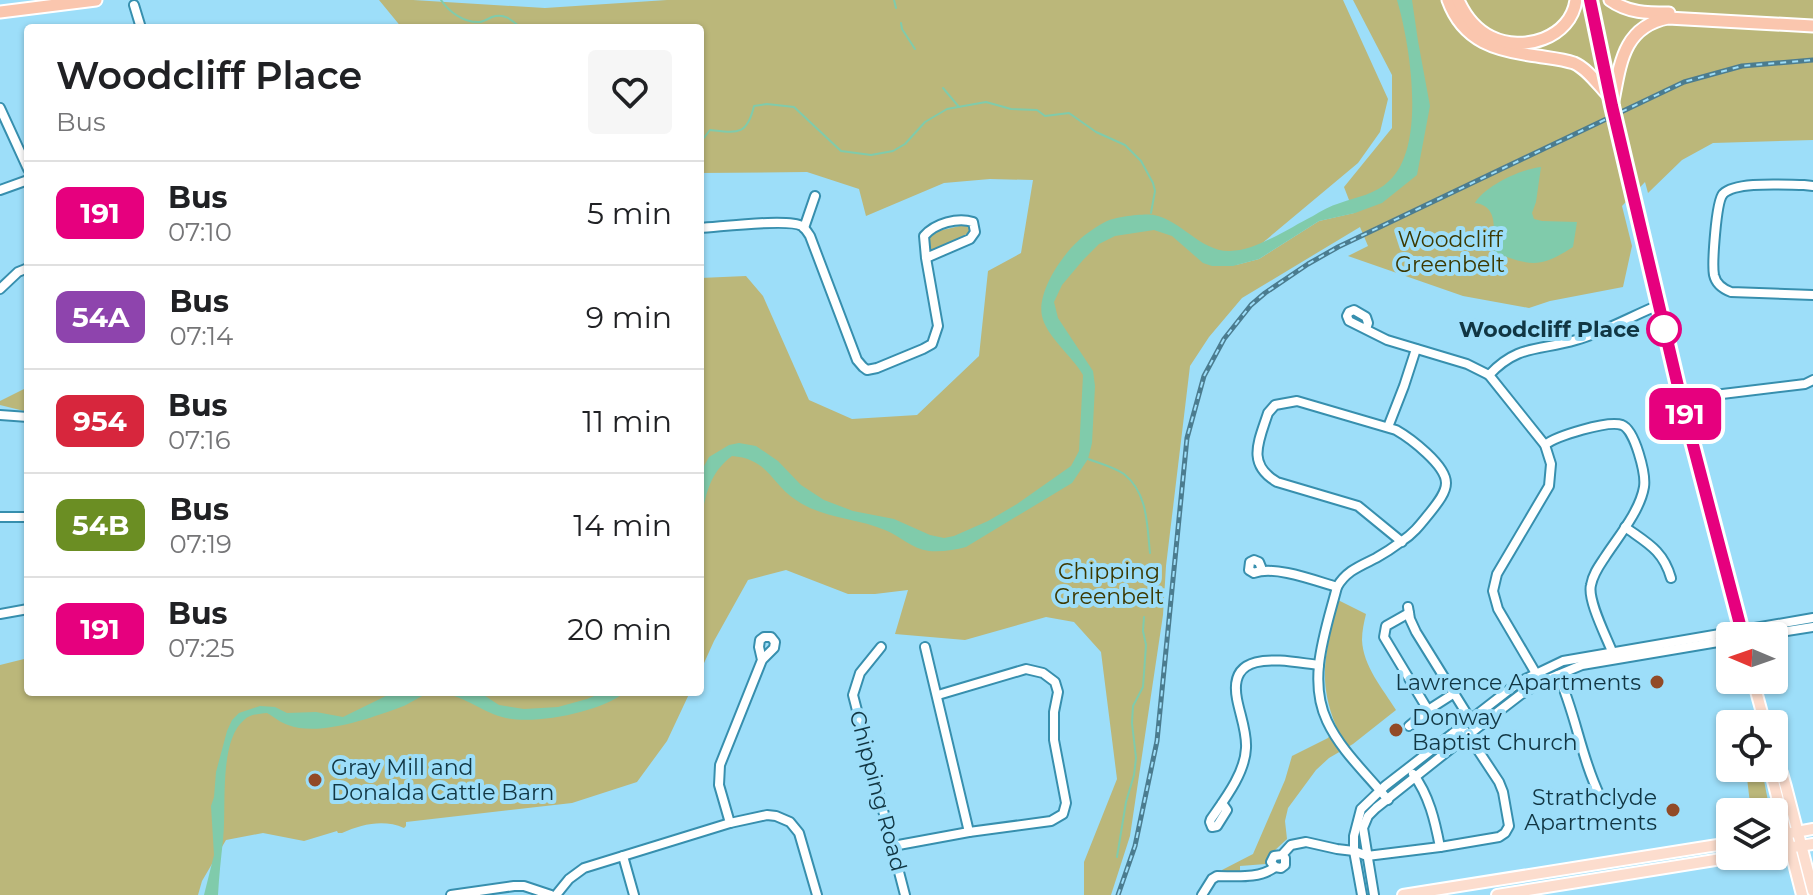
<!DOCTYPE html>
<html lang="en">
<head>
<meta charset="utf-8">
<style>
  :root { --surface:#fff; --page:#f6f6f6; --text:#202124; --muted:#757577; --line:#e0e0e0 }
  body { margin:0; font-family:Montserrat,sans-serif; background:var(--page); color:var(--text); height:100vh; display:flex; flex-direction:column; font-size:30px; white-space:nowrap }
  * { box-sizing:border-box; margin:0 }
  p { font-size:26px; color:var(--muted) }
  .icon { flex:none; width:44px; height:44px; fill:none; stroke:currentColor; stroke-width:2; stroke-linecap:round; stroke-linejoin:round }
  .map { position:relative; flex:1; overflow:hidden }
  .side { position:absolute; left:24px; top:24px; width:680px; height:672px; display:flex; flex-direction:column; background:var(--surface); border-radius:8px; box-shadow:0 2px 6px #0004 }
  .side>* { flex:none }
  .badge { padding:0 16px; border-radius:12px; font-size:28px; line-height:52px }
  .needle { width:52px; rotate:272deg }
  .tools { position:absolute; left:1716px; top:622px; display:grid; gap:16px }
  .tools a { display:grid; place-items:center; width:72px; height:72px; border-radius:8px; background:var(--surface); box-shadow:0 2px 6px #0004; font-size:40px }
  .map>.badge { position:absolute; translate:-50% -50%; box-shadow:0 0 0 4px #fff }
  .round { display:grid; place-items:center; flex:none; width:84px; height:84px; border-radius:8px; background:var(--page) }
  .head { display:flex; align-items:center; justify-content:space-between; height:136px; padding:0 32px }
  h1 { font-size:38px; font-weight:600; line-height:60px }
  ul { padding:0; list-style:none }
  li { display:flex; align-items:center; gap:24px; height:104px; padding:0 32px; border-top:2px solid var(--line) }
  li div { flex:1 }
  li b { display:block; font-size:30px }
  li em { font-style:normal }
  li .badge { min-width:88px; font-weight:700; text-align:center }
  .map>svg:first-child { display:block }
  .green { fill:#bbb77a }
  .water { fill:#80cbab }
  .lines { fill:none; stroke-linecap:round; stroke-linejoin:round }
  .stream { stroke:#80cbab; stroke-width:2 }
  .minor-casing { stroke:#378fae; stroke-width:12 }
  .major-casing { stroke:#fff; stroke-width:14 }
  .highway-casing { stroke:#fff; stroke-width:15 }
  .minor { stroke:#fff; stroke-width:8 }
  .major { stroke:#fcddce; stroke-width:10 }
  .highway { stroke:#fac6ae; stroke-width:11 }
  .rail-casing { stroke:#4b7c8f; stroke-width:5 }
  .rail { stroke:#9ddef9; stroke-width:2; stroke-dasharray:6; stroke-linecap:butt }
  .major-bridge-casing { stroke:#fff; stroke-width:14; stroke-linecap:butt }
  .major-bridge { stroke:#fcddce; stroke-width:10 }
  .line-casing { stroke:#fff; stroke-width:18 }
  .line { stroke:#e6007e; stroke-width:12 }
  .stop-dot { fill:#fff; stroke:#e6007e; stroke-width:4 }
  .poi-dot { fill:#924a27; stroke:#9ddef9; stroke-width:3 }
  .labels { text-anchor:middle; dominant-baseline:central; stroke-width:8; stroke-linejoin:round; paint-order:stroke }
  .park-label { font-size:22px; fill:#3c3800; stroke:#9ddef9 }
  .stop-label { font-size:22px; font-weight:bold; fill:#113643; stroke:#9ddef9; text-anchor:end }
  .poi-label { font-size:22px; fill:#113643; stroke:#9ddef9; text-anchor:end }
  .street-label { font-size:22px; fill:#113643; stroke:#9ddef9 }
</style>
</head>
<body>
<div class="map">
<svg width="1813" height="895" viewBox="0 0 1813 895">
  <rect width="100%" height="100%" fill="#9ddef9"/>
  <g class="green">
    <path d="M379,0H413L545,8L667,0H1343L1388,99L1380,132L1358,163L1236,265L1259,259L1319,221L1354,213L1344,187L1392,128V75L1353,0H1813V140L1713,143L1682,160L1648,193L1645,182L1622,206L1632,246L1623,287L1550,301L1529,308L1463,296L1348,256L1368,246L1360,227L1242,298L1209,337L1190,366L1166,566L1163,615L1130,836L1111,895H1084V862L1117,779L1101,652L1074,622L1046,617L965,640L895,634L908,590L875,594H848L786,570L748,580L714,641L700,672V278L746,276L763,296L809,400L852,419L917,415L979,356L988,271L1021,253L1033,180L990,179L944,183L866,216L859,189L807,172L700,173V28H402Z"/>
    <path d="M964,225L969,227V231L967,234L936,250H930L927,246V237L934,232Z"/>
    <path d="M28,387V412L0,405V401Z"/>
    <path d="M1338,600L1366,614C1364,622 1362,631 1362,640C1363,666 1383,689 1396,710L1353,744L1329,758L1316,770L1288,808L1285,821L1287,839L1273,852L1266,864L1240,866V871L1222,873V870L1253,854L1285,780L1292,756L1328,738L1336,726C1316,677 1327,649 1338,600Z"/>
    <path d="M28,658V692H690L667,741L637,782L572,803L406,822V826L404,828C384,819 362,824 342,833H338L337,831L304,841L263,833L226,840L202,881L198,895H0V665Z"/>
    <path d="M1763,775L1770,812H1751L1747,778Z"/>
  </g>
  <g class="water">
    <path d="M1397,0H1412L1418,41L1430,106L1417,175L1382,203L1355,213L1319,221L1259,259L1233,266H1212L1203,263L1172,236L1154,230L1115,236L1099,244L1083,260L1062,285L1054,302L1058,318L1093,371L1095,386L1092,443L1088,459L1072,483L966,547C955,550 942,552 929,551C912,549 900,536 885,530C857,518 821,518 796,500C770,483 769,459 732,456C708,474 706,496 700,524V479L702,470L709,457L729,445L739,443L756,446L778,461L801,485L824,500L853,511L894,519L930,535L944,538L954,536L988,521L1017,504L1071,466L1079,451L1083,375C1073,357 1046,336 1042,316C1037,293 1060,258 1077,242C1085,234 1097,226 1107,221C1115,217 1145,213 1154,215C1181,220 1201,252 1230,251C1256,251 1289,228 1313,216C1321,211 1330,206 1340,203C1357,197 1376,194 1389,181C1427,147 1410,44 1397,0Z"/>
    <path d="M1541,167L1536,202L1532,213L1534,219L1542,221L1577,222L1573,247C1549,262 1538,268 1510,258C1502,255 1498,254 1492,249C1494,231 1499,206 1475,203C1485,186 1521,169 1541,167Z"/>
    <path d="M394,692H479L499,705L524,709L558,707L587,699L604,692H625C602,712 532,726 502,717C477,710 457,689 428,694C419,696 410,704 401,707C371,718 319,737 288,725C281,723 274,717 267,713C259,714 250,714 244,720C218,742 227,809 223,840C221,858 219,876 218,895H204L214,855L211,806L214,797L216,772L227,731L232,720L239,713L260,706L275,707L287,713L316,712L343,717Z"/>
  </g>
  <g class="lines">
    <g class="stream">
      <path d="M441,0C449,12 464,23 480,22C482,22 490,18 492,17C505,13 512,20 521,28"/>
      <path d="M894,0L896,8"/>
      <path d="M901,23L902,29L915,49"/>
      <path d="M943,88L959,107"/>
      <path d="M700,143L710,130C737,133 747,136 754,106L767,104L794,107L841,151L871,155L893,151L905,144L925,122L947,109L986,102L1011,109L1037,110L1045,116L1069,113L1096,132L1125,145L1141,161L1153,183L1155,191L1151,213"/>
      <path d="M1088,459C1099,463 1114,467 1124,474C1148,493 1147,525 1150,553"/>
      <path d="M1117,857L1126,802L1134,775L1136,758L1132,723L1133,706L1143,687L1146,645L1143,631L1144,617"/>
    </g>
    <defs>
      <g id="minor">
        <path d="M134,5L141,28"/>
        <path d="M0,108L28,169"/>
        <path d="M1813,186L1804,185C1785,185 1736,181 1723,194C1716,202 1712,264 1714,275C1716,284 1723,289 1731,292L1813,295"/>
        <path d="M0,190L28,180"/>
        <path d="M700,228C720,227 788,218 802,226C805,228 808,233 810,236L857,360L863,367L867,370L877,368L923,349L932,344L938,326L926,258L924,236C935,223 958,217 973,222L975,232L970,239L926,258"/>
        <path d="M804,228L815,196"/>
        <path d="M0,289L18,272L28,268"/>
        <path d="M1366,329L1368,323L1366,317L1354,310L1349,312L1347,316L1349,321L1387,340L1467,364L1489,375L1545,445L1551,464L1549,486L1497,574L1493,591L1498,609L1541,682"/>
        <path d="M1489,375C1518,344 1539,351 1576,340C1604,332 1632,316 1659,305"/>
        <path d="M1681,399L1805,384L1813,380"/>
        <path d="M0,415L28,417"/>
        <path d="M1388,427L1404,386L1416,349"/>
        <path d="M1545,445C1556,436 1608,420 1622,425C1635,430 1646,474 1644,487C1640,511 1618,537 1605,557C1599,566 1593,574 1591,585C1587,600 1607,638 1613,654"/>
        <path d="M0,517H28"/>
        <path d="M1625,527C1647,543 1663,550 1671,578"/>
        <path d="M1260,571L1261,567L1259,562L1254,560L1250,562L1249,570L1254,573C1275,565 1316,581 1337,587"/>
        <path d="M1408,607L1410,619L1416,632L1470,719"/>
        <path d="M1409,613L1386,626L1384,637L1428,710"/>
        <path d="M0,614L28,609"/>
        <path d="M1755,636L1813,627"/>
        <path d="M881,647L860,673L853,695L905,895"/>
        <path d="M925,647L969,832"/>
        <path d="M1558,675C1576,714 1581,758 1600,796"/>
        <path d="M1409,726L1428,710L1453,694"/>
        <path d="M1413,774C1429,795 1435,821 1440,847"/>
        <path d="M1388,800C1367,774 1341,751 1327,721C1307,679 1326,630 1337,587C1346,571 1360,566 1376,558C1385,553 1394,547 1402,541C1413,534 1420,525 1428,515C1435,506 1446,494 1446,483C1446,465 1410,438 1396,430L1297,401L1275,405L1268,413C1259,441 1246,464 1277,482L1358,506L1402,542"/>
        <path d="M1222,803L1227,810L1217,826L1212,827L1210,822L1211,819C1225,799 1245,773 1246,748C1247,732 1240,715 1237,699C1227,646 1288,662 1319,665"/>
        <path d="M730,823L719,785L720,765L762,660L774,648L775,642L771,637H764L760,640L759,647L762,660"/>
        <path d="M893,846L969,832L1051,821L1063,814L1066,803L1054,740V712L1058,692L1055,682L1043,673L1026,669L938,695"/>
        <path d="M1282,855L1285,858V865L1281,868L1275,867L1271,862L1274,856L1282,855L1291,845L1306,842L1337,849L1354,851L1367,856L1440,847L1499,837L1505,833L1509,826L1503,792L1499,782L1466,732"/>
        <path d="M623,856L634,895"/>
        <path d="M451,895L514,886H524L551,895"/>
        <path d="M556,895L569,879L584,868L730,823L767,815L776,816L790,822L799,833L817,895"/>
        <path d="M1202,895L1212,879L1217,876C1237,876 1259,879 1275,867"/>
        <path d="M1362,895L1354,851V836L1361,809L1385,786L1519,682L1563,661L1813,618"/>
        <path d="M1374,895L1363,828L1368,816L1376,808L1468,735L1520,695L1541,682L1582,665L1730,640"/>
      </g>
      <g id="major">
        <path d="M1590,0L1611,100"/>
        <path d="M1619,137L1681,399L1743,636"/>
        <path d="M1753,680L1765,724"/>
        <path d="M1774,760L1782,773L1786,787L1813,891"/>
        <path d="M1775,764L1772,777L1802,895"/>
        <path d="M1774,836L1813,829"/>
        <path d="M1774,850L1813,844"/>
        <path d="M1403,895L1730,843"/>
        <path d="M1497,895L1740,856"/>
      </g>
      <g id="highway">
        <path d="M1448,0C1463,42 1497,51 1537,56C1549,58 1562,59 1574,63C1588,69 1599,86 1610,97"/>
        <path d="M1458,0C1465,16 1475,29 1491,37C1523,53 1571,38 1576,0"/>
        <path d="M1610,0C1628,13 1647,13 1669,13"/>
        <path d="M0,12L96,0"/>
        <path d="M1612,106C1620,68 1621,27 1668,18L1813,26"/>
      </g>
    </defs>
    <use href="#minor" class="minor-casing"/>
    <use href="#major" class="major-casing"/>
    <use href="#highway" class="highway-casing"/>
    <use href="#minor" class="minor"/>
    <use href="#major" class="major"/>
    <use href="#highway" class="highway"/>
    <defs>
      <path id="rail" d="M1118,895L1135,846L1157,741L1187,438L1204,376L1224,339L1251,305L1265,293L1308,264L1338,247L1684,82L1742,66L1813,60"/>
    </defs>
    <use href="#rail" class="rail-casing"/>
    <use href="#rail" class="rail"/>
    <defs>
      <path id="major-bridge" d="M1612,106L1619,137"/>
    </defs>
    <use href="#major-bridge" class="major-bridge-casing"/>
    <use href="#major-bridge" class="major-bridge"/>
  </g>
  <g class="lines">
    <defs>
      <path id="line" d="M1590,0L1612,106L1681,399L1743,636"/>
    </defs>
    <use href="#line" class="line-casing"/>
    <use href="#line" class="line"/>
  </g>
  <circle class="stop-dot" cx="1664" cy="329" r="16"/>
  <g class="poi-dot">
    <circle cx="1657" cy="682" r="8"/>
    <circle cx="1396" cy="730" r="8"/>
    <circle cx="315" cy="780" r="8"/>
    <circle cx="1673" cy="810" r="8"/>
  </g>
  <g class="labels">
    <g class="park-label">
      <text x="1450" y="239">Woodcliff<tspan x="1450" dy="25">Greenbelt</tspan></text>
      <text x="1109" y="571">Chipping<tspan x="1109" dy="25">Greenbelt</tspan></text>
    </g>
    <g class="stop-label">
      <text x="1640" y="329">Woodcliff Place</text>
    </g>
    <g class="poi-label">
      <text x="1641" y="682">Lawrence Apartments</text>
      <text x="1412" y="717" text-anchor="start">Donway<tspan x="1412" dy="25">Baptist Church</tspan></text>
      <text x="331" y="767" text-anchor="start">Gray Mill and<tspan x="331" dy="25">Donalda Cattle Barn</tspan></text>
      <text x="1657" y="797">Strathclyde<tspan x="1657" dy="25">Apartments</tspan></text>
    </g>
    <g class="street-label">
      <text transform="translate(878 791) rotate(75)">Chipping Road</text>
    </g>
  </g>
</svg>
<div class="tools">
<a><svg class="needle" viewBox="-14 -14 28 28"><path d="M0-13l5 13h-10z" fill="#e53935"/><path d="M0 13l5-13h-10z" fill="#757577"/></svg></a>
<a><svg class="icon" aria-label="locate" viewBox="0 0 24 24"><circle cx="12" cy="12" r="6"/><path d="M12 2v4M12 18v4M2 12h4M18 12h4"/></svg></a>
<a><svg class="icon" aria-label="layers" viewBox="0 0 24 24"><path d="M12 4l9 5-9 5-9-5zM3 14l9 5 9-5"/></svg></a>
</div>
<b class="badge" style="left:1685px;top:414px;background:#e6007e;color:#fff">191</b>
<section class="side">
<div class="head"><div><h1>Woodcliff Place</h1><p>Bus</p></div><a class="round"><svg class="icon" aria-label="heart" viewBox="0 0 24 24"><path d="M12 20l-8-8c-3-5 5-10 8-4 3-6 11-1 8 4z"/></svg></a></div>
<ul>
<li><span class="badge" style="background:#e6007e;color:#fff">191</span><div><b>Bus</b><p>07:10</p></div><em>5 min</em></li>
<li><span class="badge" style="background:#8e44ad;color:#fff">54A</span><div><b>Bus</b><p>07:14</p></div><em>9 min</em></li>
<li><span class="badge" style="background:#d7263d;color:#fff">954</span><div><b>Bus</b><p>07:16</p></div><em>11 min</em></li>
<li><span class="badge" style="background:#6b8e23;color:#fff">54B</span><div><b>Bus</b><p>07:19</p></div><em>14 min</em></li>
<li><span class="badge" style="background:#e6007e;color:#fff">191</span><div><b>Bus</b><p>07:25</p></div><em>20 min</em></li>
</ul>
</section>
</div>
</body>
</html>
